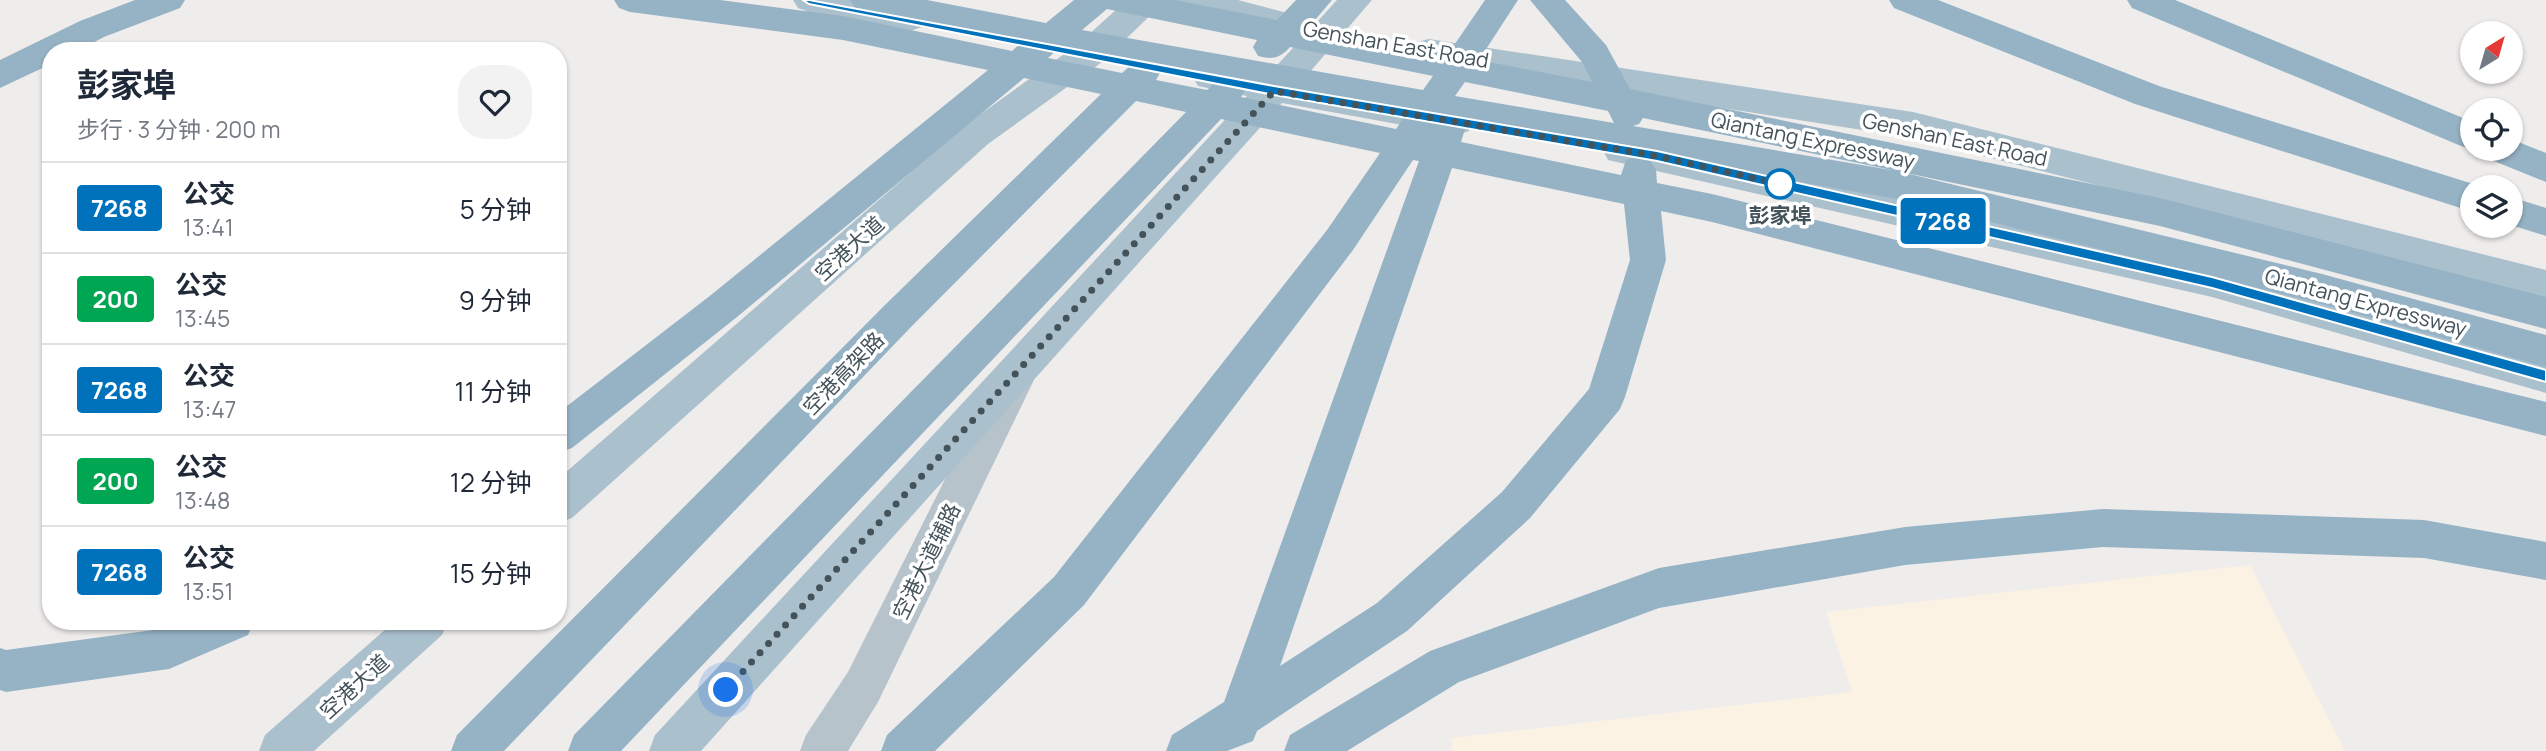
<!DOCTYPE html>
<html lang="zh">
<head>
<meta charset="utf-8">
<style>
  :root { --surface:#fff; --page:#f2f2f3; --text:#1f2937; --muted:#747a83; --line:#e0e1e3 }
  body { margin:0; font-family:Manrope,"Noto Sans SC",sans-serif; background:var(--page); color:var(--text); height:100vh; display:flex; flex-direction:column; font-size:26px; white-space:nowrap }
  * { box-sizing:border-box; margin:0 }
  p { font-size:23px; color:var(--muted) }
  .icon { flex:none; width:38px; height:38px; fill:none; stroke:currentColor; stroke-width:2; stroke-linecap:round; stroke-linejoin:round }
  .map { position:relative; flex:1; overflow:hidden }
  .side { position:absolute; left:42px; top:42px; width:525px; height:588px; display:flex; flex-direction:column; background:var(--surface); border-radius:28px; box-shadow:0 2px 5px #0004 }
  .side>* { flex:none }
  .badge { padding:0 14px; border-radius:5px; font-size:24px; line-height:46px }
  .needle { width:46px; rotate:37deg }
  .controls { position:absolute; left:2460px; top:21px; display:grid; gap:14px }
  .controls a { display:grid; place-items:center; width:63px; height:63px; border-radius:50%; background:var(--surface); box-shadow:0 2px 5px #0004; font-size:35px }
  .you { position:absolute; width:35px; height:35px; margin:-18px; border:5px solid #fff; border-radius:50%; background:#1a73e8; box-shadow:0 0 0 10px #1a73e833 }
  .map>.badge { position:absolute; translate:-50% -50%; box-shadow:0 0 0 4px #fff }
  .round { display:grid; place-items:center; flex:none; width:74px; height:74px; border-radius:28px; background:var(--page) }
  .summary { display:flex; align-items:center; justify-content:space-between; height:119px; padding:0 35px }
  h1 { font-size:33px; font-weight:700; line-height:52px }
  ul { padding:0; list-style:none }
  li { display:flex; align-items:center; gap:21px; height:91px; padding:0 35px; border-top:2px solid var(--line) }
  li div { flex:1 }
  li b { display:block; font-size:26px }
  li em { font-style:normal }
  li .badge { min-width:77px; font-weight:700; text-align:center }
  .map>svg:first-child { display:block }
  .commercial { fill:#fcf2e3 }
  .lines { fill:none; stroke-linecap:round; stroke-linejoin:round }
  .minor { fill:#b7c3ca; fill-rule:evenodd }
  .primary { fill:#abc0cd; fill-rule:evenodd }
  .trunk { fill:#96b3c5; fill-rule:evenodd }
  .line { fill:#0072bc; stroke:#fff; stroke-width:2 }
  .walk { stroke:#44525a; stroke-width:7; stroke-dasharray:0 12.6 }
  .stop-dot { fill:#fff; stroke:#0072bc; stroke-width:3.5 }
  .labels { text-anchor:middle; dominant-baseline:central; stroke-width:7; stroke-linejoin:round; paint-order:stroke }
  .street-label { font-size:21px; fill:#44525a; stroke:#fff }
  .stop-label { font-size:21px; font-weight:bold; fill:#44525a; stroke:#fff }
</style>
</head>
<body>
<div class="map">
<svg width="2546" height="751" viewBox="0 0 2546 751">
  <rect width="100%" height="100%" fill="#efecec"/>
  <path class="commercial" d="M2250,565L2345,751H1453L1451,738L1852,692L1826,612Z"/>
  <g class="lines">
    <path class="minor" d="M1015,363L1029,368L1034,380L878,702L848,751H800L806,735L848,672L1001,368Z"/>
    <g class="primary">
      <path d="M793,0H872L922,11L926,19L922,27L910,31L809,12L798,8Z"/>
      <path d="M1127,0H1163L1158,8L1102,62L988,144L572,518L558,523V479L964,126L1078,44Z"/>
      <path d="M1175,0H1238L1306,18L1310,26L1307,33L1337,0H1372L1302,81L1457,109L1469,113L1474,122L1469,131L1457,135L1282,103L701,751H649L655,735L1247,96L1198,86L1193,77L1198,68L1210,64L1268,75L1305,35L1294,38L1191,12L1180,8Z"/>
      <path d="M1429,39L1913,112L2546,270V300L1913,138L1417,60L1412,51L1417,42Z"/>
      <path d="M1620,137L2212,267L2546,359V393L2212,297L1608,160L1603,150L1608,140Z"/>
      <path d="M395,621H448L442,635L314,751H259L265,735Z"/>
    </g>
    <g class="trunk">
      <path d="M135,0H185L180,8L104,37L77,51H51V64L0,88V60L80,21Z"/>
      <path d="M614,0H720L843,16L1012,51L1022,42L866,12L855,8L850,0H927L1046,23L1074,0H1175L1277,20L1296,0H1332L1310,26L1448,54L1485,0H1518L1479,60L1592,82L1582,62L1530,0H1565L1606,45L1630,89L2160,198L2546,297V329L2160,226L1643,118L1639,124L1633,126L1897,171L2322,274L2546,335V367L2322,304L1897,199L1462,123L1465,129L1461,142L1621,175L1626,160L1638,156L1650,160L1656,170L1657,183L1712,194L2546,402V436L1712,222L1661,211L1666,260L1625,397L1620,409L1530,518L1407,631L1257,731L1253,741L1227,751H1166L1172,735L1224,702L1419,161L1413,160L1353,250L1084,605L935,751H881L887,735L1054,577L1327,230L1380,153L1221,119L621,751H568L574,735L1186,112L1136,101L911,327L504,751H451L457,735L885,305L1101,94L1024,78L737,317L572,448L558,453V413L711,295L988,70L843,40L630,12L619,8ZM1107,9L1257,40L1253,47L1258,56C1273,60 1280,58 1290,47L1433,76L1423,90L1082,30ZM1058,49L1132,64L1122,73L1048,58ZM1157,69L1218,80L1207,90L1156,80L1160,73ZM1465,82L1608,111L1614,123L1455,96ZM1242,84L1407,113L1396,129L1241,97L1245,90ZM1452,168L1624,204L1630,260L1589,389L1502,492L1377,603L1280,666Z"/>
      <path d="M1889,0H1938L2159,86L2483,187H2473V212L2135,104L1894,8Z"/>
      <path d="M2127,0H2175L2473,122V149H2478L2473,150L2461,146L2132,8Z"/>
      <path d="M2511,139L2546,153V182L2489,159L2484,149H2511Z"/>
      <path d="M2511,197L2546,208V236L2511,225Z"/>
      <path d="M2103,509L2424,520L2546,542V580L2424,558L2103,547L1905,565L1659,608L1459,682L1347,751H1284L1290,735L1430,651L1659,568L1905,527Z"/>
      <path d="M183,621H254L248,635L169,669L6,692L0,690V648L6,650L168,628Z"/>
    </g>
  </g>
  <path class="line" d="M803,0H809L1274,86L1657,151L2212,277L2546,370V382L2212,288L1657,161L1274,95L809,4Z"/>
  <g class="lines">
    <path class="walk" d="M726,690L1274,91L1657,156L1780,184"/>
  </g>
  <circle class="stop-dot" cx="1780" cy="184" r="14"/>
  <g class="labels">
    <g class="street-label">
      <text transform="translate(1396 44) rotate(10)">Genshan East Road</text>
      <text transform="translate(1955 139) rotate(12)">Genshan East Road</text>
      <text transform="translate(1813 140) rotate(12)">Qiantang Expressway</text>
      <text transform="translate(849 248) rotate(-42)">空港大道</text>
      <text transform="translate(2366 302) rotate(15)">Qiantang Expressway</text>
      <text transform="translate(843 373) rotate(-46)">空港高架路</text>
      <text transform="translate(926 561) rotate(-64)">空港大道辅路</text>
      <text transform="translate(354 686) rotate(-42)">空港大道</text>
    </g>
    <g class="stop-label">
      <text x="1780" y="215">彭家埠</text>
    </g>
  </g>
</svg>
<div class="controls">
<a><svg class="needle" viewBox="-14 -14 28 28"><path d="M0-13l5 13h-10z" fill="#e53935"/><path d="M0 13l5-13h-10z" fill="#747a83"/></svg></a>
<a><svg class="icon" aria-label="locate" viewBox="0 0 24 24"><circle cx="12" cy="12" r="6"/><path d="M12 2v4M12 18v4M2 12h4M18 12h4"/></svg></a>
<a><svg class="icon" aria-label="layers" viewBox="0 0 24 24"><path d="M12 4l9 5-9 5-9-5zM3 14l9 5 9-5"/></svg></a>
</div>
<div class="you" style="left:726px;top:690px"></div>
<b class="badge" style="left:1943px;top:221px;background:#0072bc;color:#fff">7268</b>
<section class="side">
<div class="summary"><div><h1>彭家埠</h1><p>步行 · 3 分钟 · 200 m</p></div><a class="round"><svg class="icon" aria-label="heart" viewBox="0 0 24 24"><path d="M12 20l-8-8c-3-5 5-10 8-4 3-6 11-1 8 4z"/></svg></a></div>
<ul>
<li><span class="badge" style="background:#0072bc;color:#fff">7268</span><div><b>公交</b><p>13:41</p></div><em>5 分钟</em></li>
<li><span class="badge" style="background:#00a651;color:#fff">200</span><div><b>公交</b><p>13:45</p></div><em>9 分钟</em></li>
<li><span class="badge" style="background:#0072bc;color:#fff">7268</span><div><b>公交</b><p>13:47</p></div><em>11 分钟</em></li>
<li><span class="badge" style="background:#00a651;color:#fff">200</span><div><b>公交</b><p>13:48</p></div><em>12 分钟</em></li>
<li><span class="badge" style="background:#0072bc;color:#fff">7268</span><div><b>公交</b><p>13:51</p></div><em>15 分钟</em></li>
</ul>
</section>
</div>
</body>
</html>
